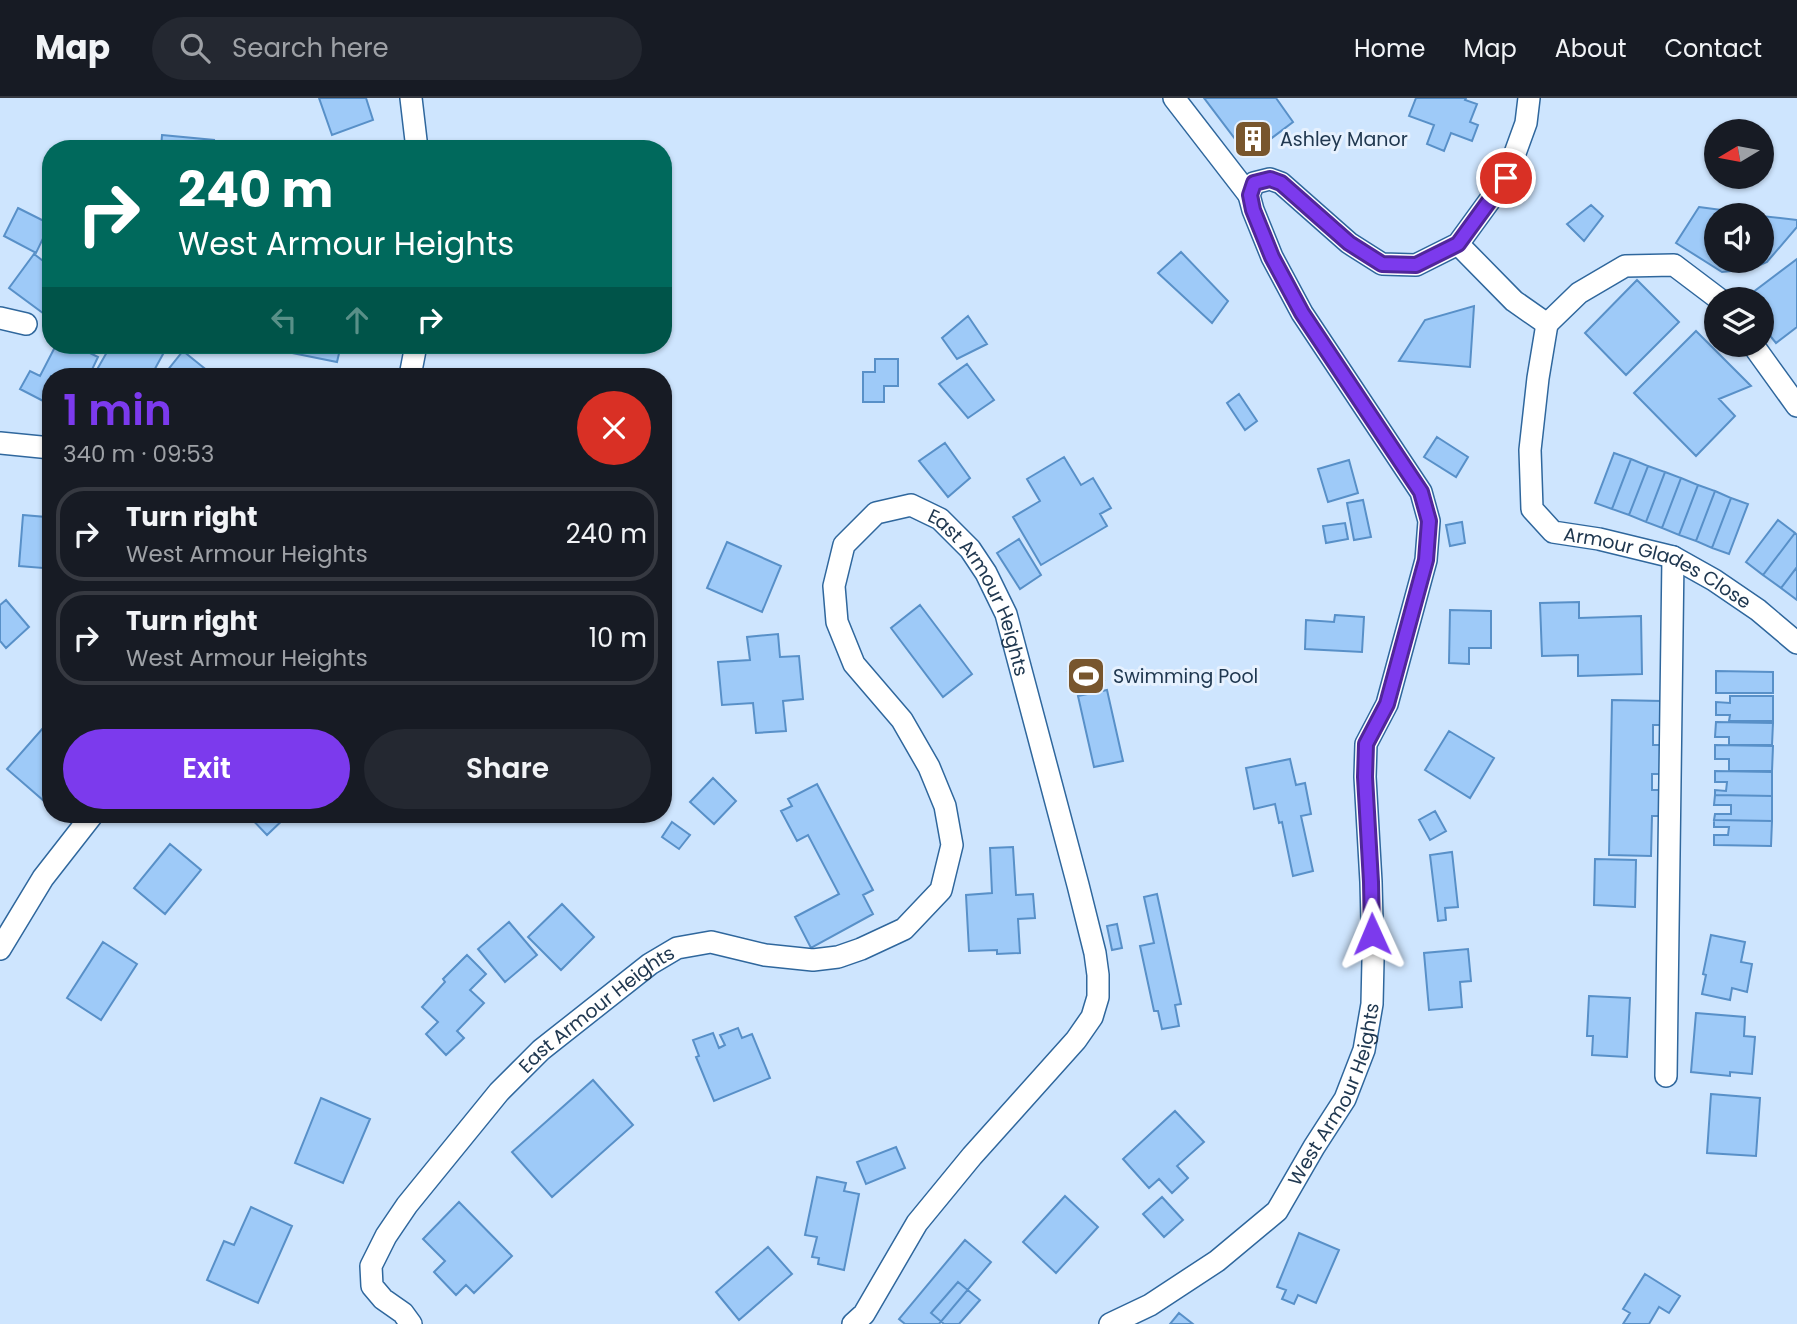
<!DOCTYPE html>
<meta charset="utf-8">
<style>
body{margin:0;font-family:Poppins,sans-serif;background:#242831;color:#f1f3f6;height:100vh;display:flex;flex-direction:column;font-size:26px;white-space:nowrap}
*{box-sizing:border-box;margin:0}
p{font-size:23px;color:#9ea1a6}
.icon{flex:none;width:38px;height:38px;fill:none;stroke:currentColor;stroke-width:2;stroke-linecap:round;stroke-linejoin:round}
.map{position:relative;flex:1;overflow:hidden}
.sheet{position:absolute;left:42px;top:270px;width:630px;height:455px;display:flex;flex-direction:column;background:#171b24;border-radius:28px;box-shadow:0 2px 5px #0004}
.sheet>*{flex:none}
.top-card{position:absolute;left:42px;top:42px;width:630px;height:214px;border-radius:28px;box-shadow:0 2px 5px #0004;background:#00695c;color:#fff;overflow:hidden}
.needle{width:46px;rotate:260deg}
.controls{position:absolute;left:1704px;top:21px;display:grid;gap:14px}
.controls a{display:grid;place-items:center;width:70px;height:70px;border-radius:50%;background:#171b24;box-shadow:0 2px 5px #0004;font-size:35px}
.pin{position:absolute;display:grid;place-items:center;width:60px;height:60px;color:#fff;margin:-30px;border:4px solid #fff;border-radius:50%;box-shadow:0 2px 7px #0007}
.me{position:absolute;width:77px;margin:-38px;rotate:359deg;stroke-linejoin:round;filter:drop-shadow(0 0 5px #0008)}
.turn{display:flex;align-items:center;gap:24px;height:147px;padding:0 21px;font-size:32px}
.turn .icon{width:91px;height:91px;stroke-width:2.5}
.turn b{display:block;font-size:49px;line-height:60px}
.lanes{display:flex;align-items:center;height:66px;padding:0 21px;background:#0003;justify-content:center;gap:35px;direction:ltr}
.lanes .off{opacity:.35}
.round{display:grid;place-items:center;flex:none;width:74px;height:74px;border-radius:37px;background:#242831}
.head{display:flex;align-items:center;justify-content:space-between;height:119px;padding:0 21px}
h1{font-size:42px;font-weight:600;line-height:52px;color:#7c3aed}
.cta{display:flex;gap:14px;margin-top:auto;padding:14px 21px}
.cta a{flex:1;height:80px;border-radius:42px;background:#7c3aed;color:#fff;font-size:28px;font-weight:600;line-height:80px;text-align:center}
.cta a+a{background:#242831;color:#f1f3f6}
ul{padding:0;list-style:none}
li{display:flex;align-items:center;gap:21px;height:94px;margin:0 14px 10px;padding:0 7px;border:4px solid #363941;border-radius:28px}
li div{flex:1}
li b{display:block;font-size:26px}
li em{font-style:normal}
header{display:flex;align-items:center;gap:42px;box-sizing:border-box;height:98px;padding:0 35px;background:#171b24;border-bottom:2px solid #363941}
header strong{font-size:33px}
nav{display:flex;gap:38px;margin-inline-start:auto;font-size:24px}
.search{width:490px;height:63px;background:#242831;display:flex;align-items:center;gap:18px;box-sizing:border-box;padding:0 24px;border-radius:38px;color:#9ea1a6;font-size:26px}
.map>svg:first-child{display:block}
</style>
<header>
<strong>Map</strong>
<div class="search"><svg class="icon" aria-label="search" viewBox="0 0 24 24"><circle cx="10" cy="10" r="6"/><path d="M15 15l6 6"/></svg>Search here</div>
<nav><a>Home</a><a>Map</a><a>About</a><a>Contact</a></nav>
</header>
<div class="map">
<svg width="1797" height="1226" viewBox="0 0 1797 1226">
<rect width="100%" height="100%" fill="#cee5fe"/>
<path fill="#699434" stroke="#53783c" stroke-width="2" d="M1100,566L1104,582L1072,591L1068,574Z"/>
<path fill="#9ecaf8" stroke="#5890c8" stroke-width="2" d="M319,0H366L373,22L332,37Z
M1204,0H1276L1293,24L1248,58Z
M1416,0H1466L1465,2L1477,6L1470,24L1478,27L1472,43L1451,35L1444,53L1427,46L1434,27L1409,18Z
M162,37L214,42L213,51H161Z
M1591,107L1603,118L1584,143L1567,126Z
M1699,109L1759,117H1717V163H1762V118L1797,122V129L1767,164L1751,171L1722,174L1676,145Z
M18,110L50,126L36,155L4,138Z
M1181,154L1228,203L1212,225L1158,175Z
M34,156L51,169V221L9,190Z
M1797,161V229L1776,245L1762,228V201H1744Z
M1637,182L1679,224L1626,277L1585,235Z
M1474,208L1470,269L1399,263L1425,222Z
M968,218L987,246L957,261L942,240Z
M1696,233L1751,288L1719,301L1735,318L1696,358L1634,295Z
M56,247H74L98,259L89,278H51V307L20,291L30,273L40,278Z
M111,247H168L151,278H101L95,275Z
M294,247H341L337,264L292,255Z
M183,253L214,278H163Z
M875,261H898V288H884V304H863V274H875Z
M967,266L994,302L968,320L939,286Z
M1239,296L1257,323L1245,332L1227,305Z
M1437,339L1468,359L1456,379L1424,359Z
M945,345L970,380L948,399L919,363Z
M1614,355L1631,361L1612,411L1595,405Z
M1064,359L1081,387L1093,380L1111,410L1100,416L1107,428L1041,467L1013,419L1040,403L1027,381Z
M1631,361L1648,368L1629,417L1612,411Z
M1349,362L1358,395L1328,404L1318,371Z
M1648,368L1665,374L1646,424L1629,417Z
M1665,374L1681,380L1662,430L1646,424Z
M1681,380L1698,387L1679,437L1662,430Z
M1698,387L1715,393L1696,443L1679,437Z
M1715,393L1731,400L1712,450L1696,443Z
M1731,400L1748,406L1729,456L1712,450Z
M1363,402L1371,439L1354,442L1347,405Z
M23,417L46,419L45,427H51V461L44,460L43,470L19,468Z
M1778,422L1795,435L1763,477L1746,464Z
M1462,424L1465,445L1450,448L1446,427Z
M1345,425L1348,441L1326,445L1323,428Z
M1795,435L1797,437V469L1781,490L1763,477Z
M1019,441L1041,477L1020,491L997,455Z
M727,444L781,468L762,514L707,490Z
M1797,469V502L1781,490Z
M6,502L29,529L6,550L0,543V507Z
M1579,504V520L1641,518L1642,576L1578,578V557L1542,558L1540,505Z
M920,507L972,576L943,599L891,530Z
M1450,512L1491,513V550H1469V566L1449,565Z
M1335,517L1364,519L1362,554L1305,551L1306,522L1334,524Z
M778,536L780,559L799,558L803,601L783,603L786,633L756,635L753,605L722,607L718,564L750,562L747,539Z
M1716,573L1773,574V595H1716Z
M1107,592L1123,663L1094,669L1078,598Z
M1730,598H1773V623H1729L1730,617H1716V604L1730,605Z
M1612,602L1662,603V627H1653V647H1662V676H1652V692H1660L1659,718H1652L1651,758L1609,757Z
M51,621V695L44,703L7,671Z
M1716,624L1773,625L1772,647H1729V639H1715Z
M1449,633L1494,660L1470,700L1425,672Z
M1715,647L1773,648L1772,673H1729V661H1715Z
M1290,661L1296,687L1305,685L1311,716L1301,718L1313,773L1293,778L1282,724L1279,725L1275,706L1254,711L1246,670Z
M1715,673L1772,674V698L1715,697V692L1726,693L1727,684H1715Z
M713,680L736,703L714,726L690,704Z
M817,686L873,792L863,797L873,816L811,850L795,819L839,796L808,737L797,743L781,713L792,708L788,701Z
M1715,697L1772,698V723L1714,722L1715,716H1731V707H1714Z
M1435,713L1446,733L1430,742L1419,722Z
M247,716H289L267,737Z
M1714,722L1772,723L1771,748L1714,747V737H1728L1729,729H1714Z
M672,724L690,737L679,751L662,739Z
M170,746L201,772L165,816L134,790Z
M1013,749L1016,797L1033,796L1035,820L1018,821L1020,855L997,856V852L969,853L966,797L992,795L990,750Z
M1452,754L1458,809L1445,810L1446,822L1438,823L1430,757Z
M1595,761L1636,762L1635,809L1594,807Z
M1157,796L1181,906L1175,907L1179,928L1162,931L1158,913H1154L1140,848L1154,845L1144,799Z
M562,806L594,839L561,872L528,839Z
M509,824L537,857L505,884L478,851Z
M1117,826L1122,850L1112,852L1107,828Z
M1711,837L1745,844L1741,864L1752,866L1747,894L1732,890L1730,902L1702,896L1706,877L1703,876Z
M103,844L137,866L101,922L67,900Z
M1468,851L1471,883L1460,884L1462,909L1429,912L1424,855Z
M467,857L486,876L470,892L484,905L457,933L464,940L446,957L426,936L438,924L422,909L445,884L443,881Z
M1589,898L1630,900L1627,959L1592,957L1593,938H1587Z
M1696,915L1745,919L1744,938L1755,939L1752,976L1730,974V978L1691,974Z
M738,930L742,940L752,936L770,980L714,1003L696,959L699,958L693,942L713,935L719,950L725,947L720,937Z
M593,982L633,1027L552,1099L512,1054Z
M1711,996L1760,1000L1756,1058L1707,1055Z
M321,1000L370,1021L343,1085L295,1065Z
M1175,1013L1204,1044L1177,1068L1188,1080L1172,1095L1159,1081L1149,1090L1123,1061Z
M896,1049L905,1070L866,1086L857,1064Z
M817,1079L846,1085L844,1093L859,1096L844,1172L818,1166L819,1160L812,1159L817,1139L805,1137Z
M1065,1098L1098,1129L1056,1175L1023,1144Z
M1162,1099L1183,1122L1164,1139L1143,1116Z
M459,1104L512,1158L474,1195L466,1187L456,1197L434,1174L445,1163L423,1141Z
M251,1109L292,1128L258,1205L207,1182L224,1143L234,1147Z
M1299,1135L1339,1152L1316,1205L1298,1197L1294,1206L1282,1201L1286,1192L1277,1189Z
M965,1142L991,1164L939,1226H905L899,1221Z
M768,1149L792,1176L739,1222L716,1194Z
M1645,1176L1680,1198L1669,1215L1659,1209L1649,1226H1623L1630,1215L1623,1211Z
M958,1184L980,1202L959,1226H944L931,1215Z
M1179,1215L1193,1226H1170Z"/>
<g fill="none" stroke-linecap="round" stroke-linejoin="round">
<defs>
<g id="minor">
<path d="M411,0L417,51"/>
<path d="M1174,0L1249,97"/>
<path d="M1458,146L1514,203L1547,226"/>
<path d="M0,220L26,226"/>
<path id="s1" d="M1547,226L1538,280L1530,352L1532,411L1553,434L1599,441L1673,459L1714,482L1758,512L1797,545"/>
<path d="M1547,226L1579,195L1625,168L1674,167L1719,201"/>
<path d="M1753,247L1797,308"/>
<path d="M410,278L416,247"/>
<path d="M0,345L51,350"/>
<path d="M0,851L43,780L93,716"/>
<path d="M1666,978L1673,459"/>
<path id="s2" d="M411,1226L403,1215L383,1201L372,1188L371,1168L386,1138L407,1107L499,994L541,952L650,866L677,850L711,844L765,857L813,862L838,859L861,851L904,831L941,792L952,747L945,708L929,669L902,622L854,566L837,524L834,488L844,447L876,415L911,407L940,421L970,451L986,475L1006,516L1078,787L1095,855L1098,877V899L1092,919L1076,942L972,1058L917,1125L864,1216L853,1226"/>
<path id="s3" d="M1110,1226L1150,1207L1217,1163L1277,1113L1314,1049L1345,1001L1364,952L1372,906L1373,862L1371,784L1365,679L1366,646L1387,606L1426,462L1429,423L1421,394L1302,215L1272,159L1253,112L1249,97L1254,85L1270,81L1281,85L1349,145L1382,166L1416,167L1458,146L1506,80L1526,25L1529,0"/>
</g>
</defs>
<use href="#minor" stroke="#2f679d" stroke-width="24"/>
<use href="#minor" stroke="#fff" stroke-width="21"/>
</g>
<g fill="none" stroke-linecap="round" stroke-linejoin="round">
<defs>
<path id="route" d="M1372,836L1371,784L1365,679L1366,646L1387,606L1426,462L1429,423L1421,394L1302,215L1272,159L1253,112L1250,97L1254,85L1270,81L1281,85L1349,145L1382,166L1416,167L1458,146L1506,80"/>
</defs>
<use href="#route" stroke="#51269a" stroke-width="18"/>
<use href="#route" stroke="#7c3aed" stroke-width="12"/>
</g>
<defs>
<symbol id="building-square" viewBox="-11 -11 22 22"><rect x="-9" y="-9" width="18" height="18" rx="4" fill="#78562e" stroke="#e6f1fe"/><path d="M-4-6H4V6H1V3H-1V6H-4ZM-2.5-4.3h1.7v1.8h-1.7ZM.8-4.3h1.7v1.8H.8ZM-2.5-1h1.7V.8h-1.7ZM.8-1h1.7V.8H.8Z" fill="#fff"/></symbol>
<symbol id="stadium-square" viewBox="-11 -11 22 22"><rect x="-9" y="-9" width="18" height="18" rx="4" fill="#78562e" stroke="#e6f1fe"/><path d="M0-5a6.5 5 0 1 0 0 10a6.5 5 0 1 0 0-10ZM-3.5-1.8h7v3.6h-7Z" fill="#fff"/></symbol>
</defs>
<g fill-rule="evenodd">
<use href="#building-square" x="1231" y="19" width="44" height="44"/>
<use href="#stadium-square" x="1064" y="556" width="44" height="44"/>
</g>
<g text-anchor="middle" stroke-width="6" stroke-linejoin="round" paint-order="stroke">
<g font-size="19" fill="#203850" stroke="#e6f1fe" text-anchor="start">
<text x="1280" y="48">Ashley Manor</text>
<text x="1113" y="585">Swimming Pool</text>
</g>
<g font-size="19" fill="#203850" stroke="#e6f1fe">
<text dy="7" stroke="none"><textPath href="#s1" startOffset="329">Armour Glades Close</textPath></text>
<text dy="7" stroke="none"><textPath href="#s2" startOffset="1388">East Armour Heights</textPath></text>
<text dy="7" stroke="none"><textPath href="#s2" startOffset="420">East Armour Heights</textPath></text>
<text dy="7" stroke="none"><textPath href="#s3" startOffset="334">West Armour Heights</textPath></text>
</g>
</g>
</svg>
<div class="controls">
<a><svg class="needle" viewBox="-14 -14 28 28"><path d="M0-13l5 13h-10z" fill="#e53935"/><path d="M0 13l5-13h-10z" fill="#9ea1a6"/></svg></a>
<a><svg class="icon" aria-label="sound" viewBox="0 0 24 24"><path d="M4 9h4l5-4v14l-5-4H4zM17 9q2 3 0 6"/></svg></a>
<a><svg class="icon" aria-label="layers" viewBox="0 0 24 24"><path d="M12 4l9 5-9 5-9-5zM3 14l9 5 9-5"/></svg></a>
</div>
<div class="pin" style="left:1506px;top:80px;background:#d93025"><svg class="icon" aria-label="arrive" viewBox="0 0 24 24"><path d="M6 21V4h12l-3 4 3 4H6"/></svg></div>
<svg class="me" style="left:1372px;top:836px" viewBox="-20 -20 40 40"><path d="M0-17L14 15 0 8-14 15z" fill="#7c3aed" stroke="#fff" stroke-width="4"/></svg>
<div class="top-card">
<div class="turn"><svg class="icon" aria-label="right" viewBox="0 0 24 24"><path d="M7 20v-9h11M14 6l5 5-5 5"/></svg><div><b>240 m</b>West Armour Heights</div></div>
<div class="lanes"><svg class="icon off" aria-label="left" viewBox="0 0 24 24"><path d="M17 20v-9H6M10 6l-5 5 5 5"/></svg><svg class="icon off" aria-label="ahead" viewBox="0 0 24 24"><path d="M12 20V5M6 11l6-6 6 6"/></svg><svg class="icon" aria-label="right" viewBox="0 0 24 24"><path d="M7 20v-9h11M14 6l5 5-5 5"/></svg></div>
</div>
<section class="sheet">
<div class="head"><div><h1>1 min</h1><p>340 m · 09:53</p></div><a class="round" style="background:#d93025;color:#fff"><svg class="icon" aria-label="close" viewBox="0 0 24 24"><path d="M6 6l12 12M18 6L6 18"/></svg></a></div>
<ul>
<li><svg class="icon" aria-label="right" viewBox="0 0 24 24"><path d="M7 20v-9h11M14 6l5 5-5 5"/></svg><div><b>Turn right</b><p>West Armour Heights</p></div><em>240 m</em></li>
<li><svg class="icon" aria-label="right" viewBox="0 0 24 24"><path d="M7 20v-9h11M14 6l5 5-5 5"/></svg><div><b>Turn right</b><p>West Armour Heights</p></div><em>10 m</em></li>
</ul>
<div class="cta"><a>Exit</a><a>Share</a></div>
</section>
</div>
